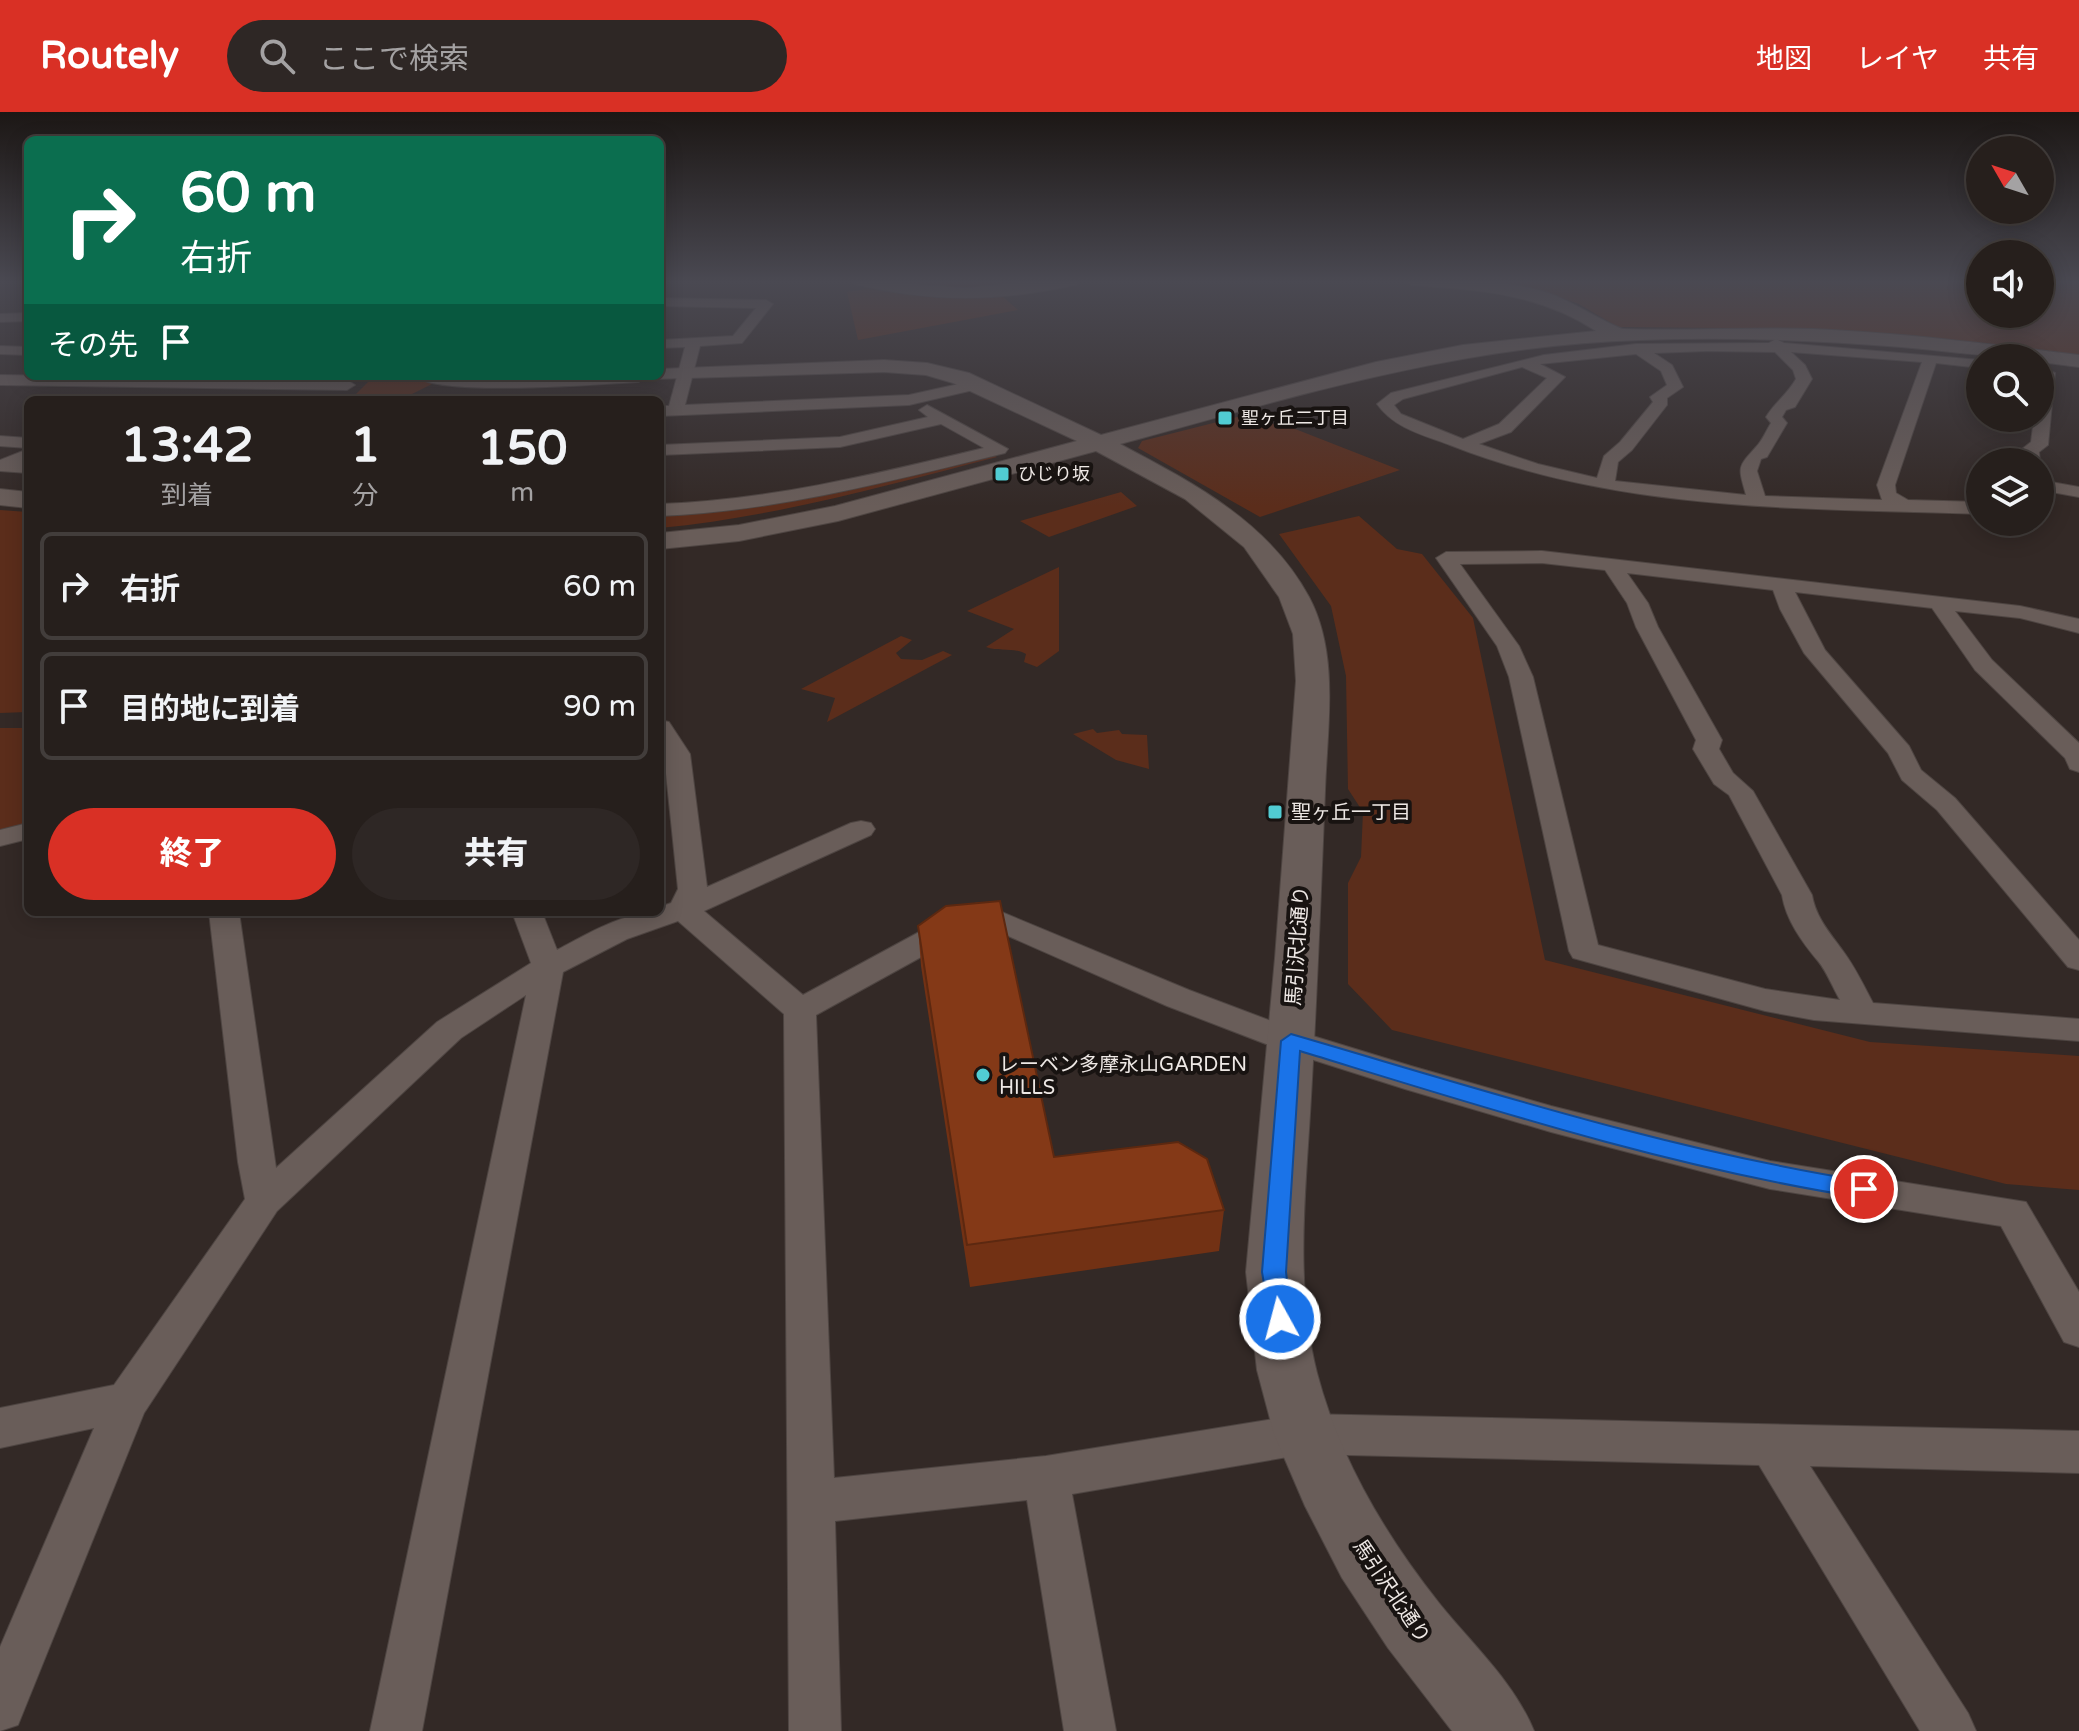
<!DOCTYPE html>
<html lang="ja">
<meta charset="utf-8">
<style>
body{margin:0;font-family:"Varela Round","Noto Sans JP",sans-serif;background:#2e2725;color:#f1f3f6;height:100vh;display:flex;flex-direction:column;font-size:30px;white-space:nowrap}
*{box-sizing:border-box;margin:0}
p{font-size:26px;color:#a4a2a3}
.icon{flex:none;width:44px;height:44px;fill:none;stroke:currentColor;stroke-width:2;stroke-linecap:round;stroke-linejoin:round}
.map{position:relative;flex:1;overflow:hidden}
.side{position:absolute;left:24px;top:284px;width:640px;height:520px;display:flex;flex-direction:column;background:#261f1c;border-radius:12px;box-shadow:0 4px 20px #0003,0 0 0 2px #423d3b}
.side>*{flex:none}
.guide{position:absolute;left:24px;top:24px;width:640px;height:244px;border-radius:12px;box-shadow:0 4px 20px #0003,0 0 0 2px #423d3b;background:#0b6e4f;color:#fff;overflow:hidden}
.needle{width:52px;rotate:309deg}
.tools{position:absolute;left:1966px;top:24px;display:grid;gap:16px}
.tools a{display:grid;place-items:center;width:88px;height:88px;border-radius:50%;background:#261f1c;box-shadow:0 4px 20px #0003,0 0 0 2px #423d3b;font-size:40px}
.pin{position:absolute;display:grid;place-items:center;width:68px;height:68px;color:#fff;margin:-34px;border:4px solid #fff;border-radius:50%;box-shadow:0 2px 8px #0007}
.me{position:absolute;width:88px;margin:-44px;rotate:353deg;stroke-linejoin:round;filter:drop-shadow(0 0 6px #0008)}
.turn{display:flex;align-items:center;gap:28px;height:168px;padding:0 24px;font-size:36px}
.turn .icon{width:104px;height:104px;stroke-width:2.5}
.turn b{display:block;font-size:56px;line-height:68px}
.then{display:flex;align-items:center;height:76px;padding:0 24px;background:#0003;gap:16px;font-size:30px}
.eta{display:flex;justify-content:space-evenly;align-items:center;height:136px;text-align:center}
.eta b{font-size:48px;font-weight:800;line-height:56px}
.action{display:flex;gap:16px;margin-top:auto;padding:16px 24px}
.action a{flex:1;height:92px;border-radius:48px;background:#d93025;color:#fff;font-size:32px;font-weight:800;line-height:92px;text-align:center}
.action a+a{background:#2e2725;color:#f1f3f6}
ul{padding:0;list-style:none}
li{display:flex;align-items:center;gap:24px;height:108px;margin:0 16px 12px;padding:0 8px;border:4px solid #423d3b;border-radius:12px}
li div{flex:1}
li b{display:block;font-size:30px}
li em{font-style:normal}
header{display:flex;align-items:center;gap:48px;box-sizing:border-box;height:112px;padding:0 40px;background:#d93025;color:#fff}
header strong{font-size:38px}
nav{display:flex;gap:44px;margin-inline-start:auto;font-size:28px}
.search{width:560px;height:72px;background:#2e2725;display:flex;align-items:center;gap:20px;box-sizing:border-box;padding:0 28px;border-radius:44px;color:#a4a2a3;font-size:30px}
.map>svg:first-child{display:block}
</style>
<header>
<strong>Routely</strong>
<div class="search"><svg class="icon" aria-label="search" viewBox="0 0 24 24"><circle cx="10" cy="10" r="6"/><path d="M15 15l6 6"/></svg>ここで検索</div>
<nav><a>地図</a><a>レイヤ</a><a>共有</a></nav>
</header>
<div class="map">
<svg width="2079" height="1619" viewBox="0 0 2079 1619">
<rect width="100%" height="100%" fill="#332926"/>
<path fill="#5b2d1b" d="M880,168H1050C993,176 938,181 880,168Z
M1452,168H1980V202H2040V168H2079V244L1826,217L1618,215L1579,192L1556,184Z
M868,177L919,184H1002L1018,198L858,228L847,180Z
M374,264H410L436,270L400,288H350Z
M1249,302L1279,314L1285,313L1400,358L1260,405L1138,336L1142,329Z
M993,343L997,345C885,374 775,405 660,416V402Z
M1121,380L1137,394L1049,425L1020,409Z
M0,398L28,400V600L0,601Z
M1359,404L1397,437L1422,442L1473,506L1545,848L1870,930L2079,944V1078L2006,1072L1392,918L1348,872V771L1361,745L1363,700L1348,677L1346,564L1331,494L1279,422Z
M1059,455V539L1037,555L1024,550L1026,542C1014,535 1000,540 986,535L1014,517L967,499Z
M901,524L912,528L896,541L901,547L922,548L943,539L952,543L827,610L835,586L801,577Z
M0,616H28V711L0,718Z
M1093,617L1097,621L1119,618L1122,622L1147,623L1149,657L1116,648L1073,622Z"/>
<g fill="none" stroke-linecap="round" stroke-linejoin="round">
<defs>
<path id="street" d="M660,186L766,188L773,192L742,231L700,234L685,293L909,283L977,268L985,273L982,276L909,293L660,304V294H669L685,235L660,236V228L733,224L756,196L660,194Z
M28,201V209L0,210V202Z
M1776,227L1784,231L1980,248V256L1936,251L1895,373L1896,381L1908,388L1980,390V402C1800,396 1620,400 1450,333C1423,323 1394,316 1377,292L1391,281L1544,243L1636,232L1769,231ZM1707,239L1775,240L1793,258L1796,267C1786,284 1775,290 1766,305L1771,311C1766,319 1762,329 1756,335C1737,356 1738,354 1746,383L1615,369L1618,350L1632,338L1667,293V286L1683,275L1672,253L1654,241ZM1791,240L1922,250L1877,373L1882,388L1765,384L1757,359L1761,347L1767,345L1787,311L1782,305L1786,298L1795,295L1812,267L1805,253ZM1636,242L1661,259L1667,273L1650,285L1653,290L1620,330L1604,344L1597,366L1538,352L1479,332L1511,320L1565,265L1540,252ZM1522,255L1547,266L1499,312L1463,327L1401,302L1394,293L1403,287Z
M0,234L28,235V243L0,242Z
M2040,255L2055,261L2048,333L2039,340L2040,350H2021L2022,337L2031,330L2034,306H2040Z
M0,263L347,268L355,273L347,278L0,273Z
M927,293L1008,337L1005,341C891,369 778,399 660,404V392C771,388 876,362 984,336L941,312L840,335L660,343V333L840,325L928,305L919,298Z
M0,324L28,326V336L0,334Z
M28,337V349L24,350L28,351V361L0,359V348Z
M2040,368L2079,375V385L2040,378Z
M1542,439L2020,494L2079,507V521L2020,506L1955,499L1992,548L2079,631V660L2070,657L2065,646L1975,558L1932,496L1795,480L1825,538L1909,634L1921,658L1955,686L2079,828V858L2068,855L1937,698L1902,668L1888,641L1804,541L1780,497L1773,478L1627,461L1648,491L1658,515L1722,628L1719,637L1733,661L1753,679L1812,783C1816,806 1830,821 1843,839C1855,855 1864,874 1873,891L2079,907V929L1814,908L1765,899L1573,846L1569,839L1509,565L1497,534L1436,446L1446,440ZM1542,451L1605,458L1627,491L1636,515L1696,628L1693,637L1714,672L1729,683L1782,783C1786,808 1802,830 1818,849C1827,860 1833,876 1840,888L1765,877L1598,833L1533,565L1519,534L1460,452Z
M660,608L669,610L690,642L707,775L851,711L861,709L871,711L875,717L871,723L704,799L803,883L969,793L980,791L1189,878L1303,921L1411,954L1551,994L1770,1049L2026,1090L2079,1180V1235L2064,1230L2001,1114L1770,1077L1551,1020L1405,977L1279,937L1167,894L981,812L816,903L834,1366L1046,1344L1305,1302L2079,1319V1361L1810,1354L1968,1601L1976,1619H1920L1759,1353L1305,1342L1072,1382L1116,1619H1064L1027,1388L835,1409L841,1619H789L784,902L678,809L627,827L563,860L422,1619H370L526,883L461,926L277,1099L144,1301L18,1613L0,1619V1535L94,1316L0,1336V1296L114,1273L245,1087L238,1050L209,800H239L276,1056L437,910L531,851L512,800H542L557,838C589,821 623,800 660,800V795L671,791L678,777L664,642L660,635Z
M28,711V727L0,734V718Z"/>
<path id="secondary" d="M852,168L966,176L1044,168H1081L1078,172C1003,190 930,191 855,172Z
M1403,168C1453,168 1500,166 1548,181C1566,186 1616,217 1624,217C1687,219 1750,215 1813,217C1902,221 1991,232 2079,243V255L2040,250V246C1993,246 1948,239 1901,235C1815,228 1728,225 1641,228C1461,233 1292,285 1120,332C1193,371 1268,409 1309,485C1340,543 1327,616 1325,679C1321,781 1317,883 1311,985C1306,1077 1294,1170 1317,1261C1339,1345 1385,1423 1439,1491C1472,1532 1514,1570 1534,1619H1452L1388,1536L1342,1466L1305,1394L1274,1322L1257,1258L1246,1160L1275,846L1296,569L1293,522L1279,485L1244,435L1185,387L1096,339L838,409L739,429L660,437V421L739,413L835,394L1077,329L953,271L926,263L884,260L653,267L650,264H660V257L884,248L927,251L969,261L1101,323L1376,250L1463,233L1596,219C1539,181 1478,178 1412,173Z
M417,264H649L638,270C604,272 434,285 417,264Z
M0,377L28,380V396L0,393Z"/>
</defs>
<use href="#street" stroke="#4e4542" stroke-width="2"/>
<use href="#secondary" stroke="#4e4542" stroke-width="2"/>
<use href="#street" fill="#695d59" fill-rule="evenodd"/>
<use href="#secondary" fill="#695d59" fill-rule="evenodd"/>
</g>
<path fill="#723114" d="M918,814L1054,1045L1224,1098L1219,1139L970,1175L921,854Z"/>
<path fill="#843917" stroke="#5c2810" stroke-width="2" d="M1000,789L1054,1045L1178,1030L1207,1047L1224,1098L967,1133L918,814L946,794Z"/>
<linearGradient id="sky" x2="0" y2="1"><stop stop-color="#1c1715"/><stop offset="0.43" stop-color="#4a4952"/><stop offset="1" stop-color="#4a4952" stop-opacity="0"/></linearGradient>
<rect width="2079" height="395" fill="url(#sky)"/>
<path fill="#1a73e8" stroke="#114b97" stroke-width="2" d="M1291,922C1480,977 1668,1038 1864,1069L1872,1071L1875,1077L1872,1084L1864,1086C1671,1056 1486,996 1300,939L1286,1160L1292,1207L1289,1214L1280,1217L1271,1214L1262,1160L1281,929Z"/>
<g fill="#51ccd3" stroke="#181311" stroke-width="3">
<rect x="1217" y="298" width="16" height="16" rx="4"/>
<rect x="994" y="354" width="16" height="16" rx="4"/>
<rect x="1267" y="692" width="16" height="16" rx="4"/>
<circle cx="983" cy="963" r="8"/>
</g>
<g text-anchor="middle" stroke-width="8" stroke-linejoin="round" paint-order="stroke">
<g font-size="18" fill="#eee8e5" stroke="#181311" text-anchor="start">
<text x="1241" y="312">聖ヶ丘二丁目</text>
<text x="1018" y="368">ひじり坂</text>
</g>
<g font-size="20" fill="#eee8e5" stroke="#181311" text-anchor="start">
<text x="1291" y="707">聖ヶ丘一丁目</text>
<text x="999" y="959">レーベン多摩永山GARDEN<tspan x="999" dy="23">HILLS</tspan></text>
</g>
<g font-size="20" fill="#eee8e5" stroke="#181311">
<text transform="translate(1297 834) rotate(-86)" y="7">馬引沢北通り</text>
<text transform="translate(1392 1479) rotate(56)" y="7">馬引沢北通り</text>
</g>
</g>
</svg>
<div class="tools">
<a><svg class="needle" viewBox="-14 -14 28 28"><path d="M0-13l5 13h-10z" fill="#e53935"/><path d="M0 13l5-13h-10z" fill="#a4a2a3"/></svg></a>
<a><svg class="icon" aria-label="sound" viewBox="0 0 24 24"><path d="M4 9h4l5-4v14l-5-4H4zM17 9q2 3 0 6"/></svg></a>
<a><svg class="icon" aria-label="search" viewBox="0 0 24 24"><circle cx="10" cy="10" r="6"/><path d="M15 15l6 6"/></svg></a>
<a><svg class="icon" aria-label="layers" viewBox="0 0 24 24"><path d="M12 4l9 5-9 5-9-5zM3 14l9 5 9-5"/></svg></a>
</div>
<div class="pin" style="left:1864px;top:1077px;background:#d93025"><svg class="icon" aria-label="arrive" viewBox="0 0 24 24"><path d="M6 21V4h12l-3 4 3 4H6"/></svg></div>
<svg class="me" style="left:1280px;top:1207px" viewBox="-20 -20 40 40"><circle r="17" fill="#1a73e8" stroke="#fff" stroke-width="3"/><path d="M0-11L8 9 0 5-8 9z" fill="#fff"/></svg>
<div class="guide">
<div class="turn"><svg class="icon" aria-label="right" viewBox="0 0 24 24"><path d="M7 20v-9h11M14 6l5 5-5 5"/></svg><div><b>60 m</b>右折</div></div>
<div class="then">その先<svg class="icon" aria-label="arrive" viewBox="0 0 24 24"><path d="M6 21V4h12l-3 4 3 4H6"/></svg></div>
</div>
<section class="side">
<div class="eta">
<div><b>13:42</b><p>到着</p></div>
<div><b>1</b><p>分</p></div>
<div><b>150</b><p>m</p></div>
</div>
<ul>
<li><svg class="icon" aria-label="right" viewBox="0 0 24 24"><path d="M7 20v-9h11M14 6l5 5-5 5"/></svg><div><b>右折</b></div><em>60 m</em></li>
<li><svg class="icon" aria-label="arrive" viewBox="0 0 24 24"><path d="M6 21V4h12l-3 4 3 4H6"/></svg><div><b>目的地に到着</b></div><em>90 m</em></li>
</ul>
<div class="action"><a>終了</a><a>共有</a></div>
</section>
</div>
